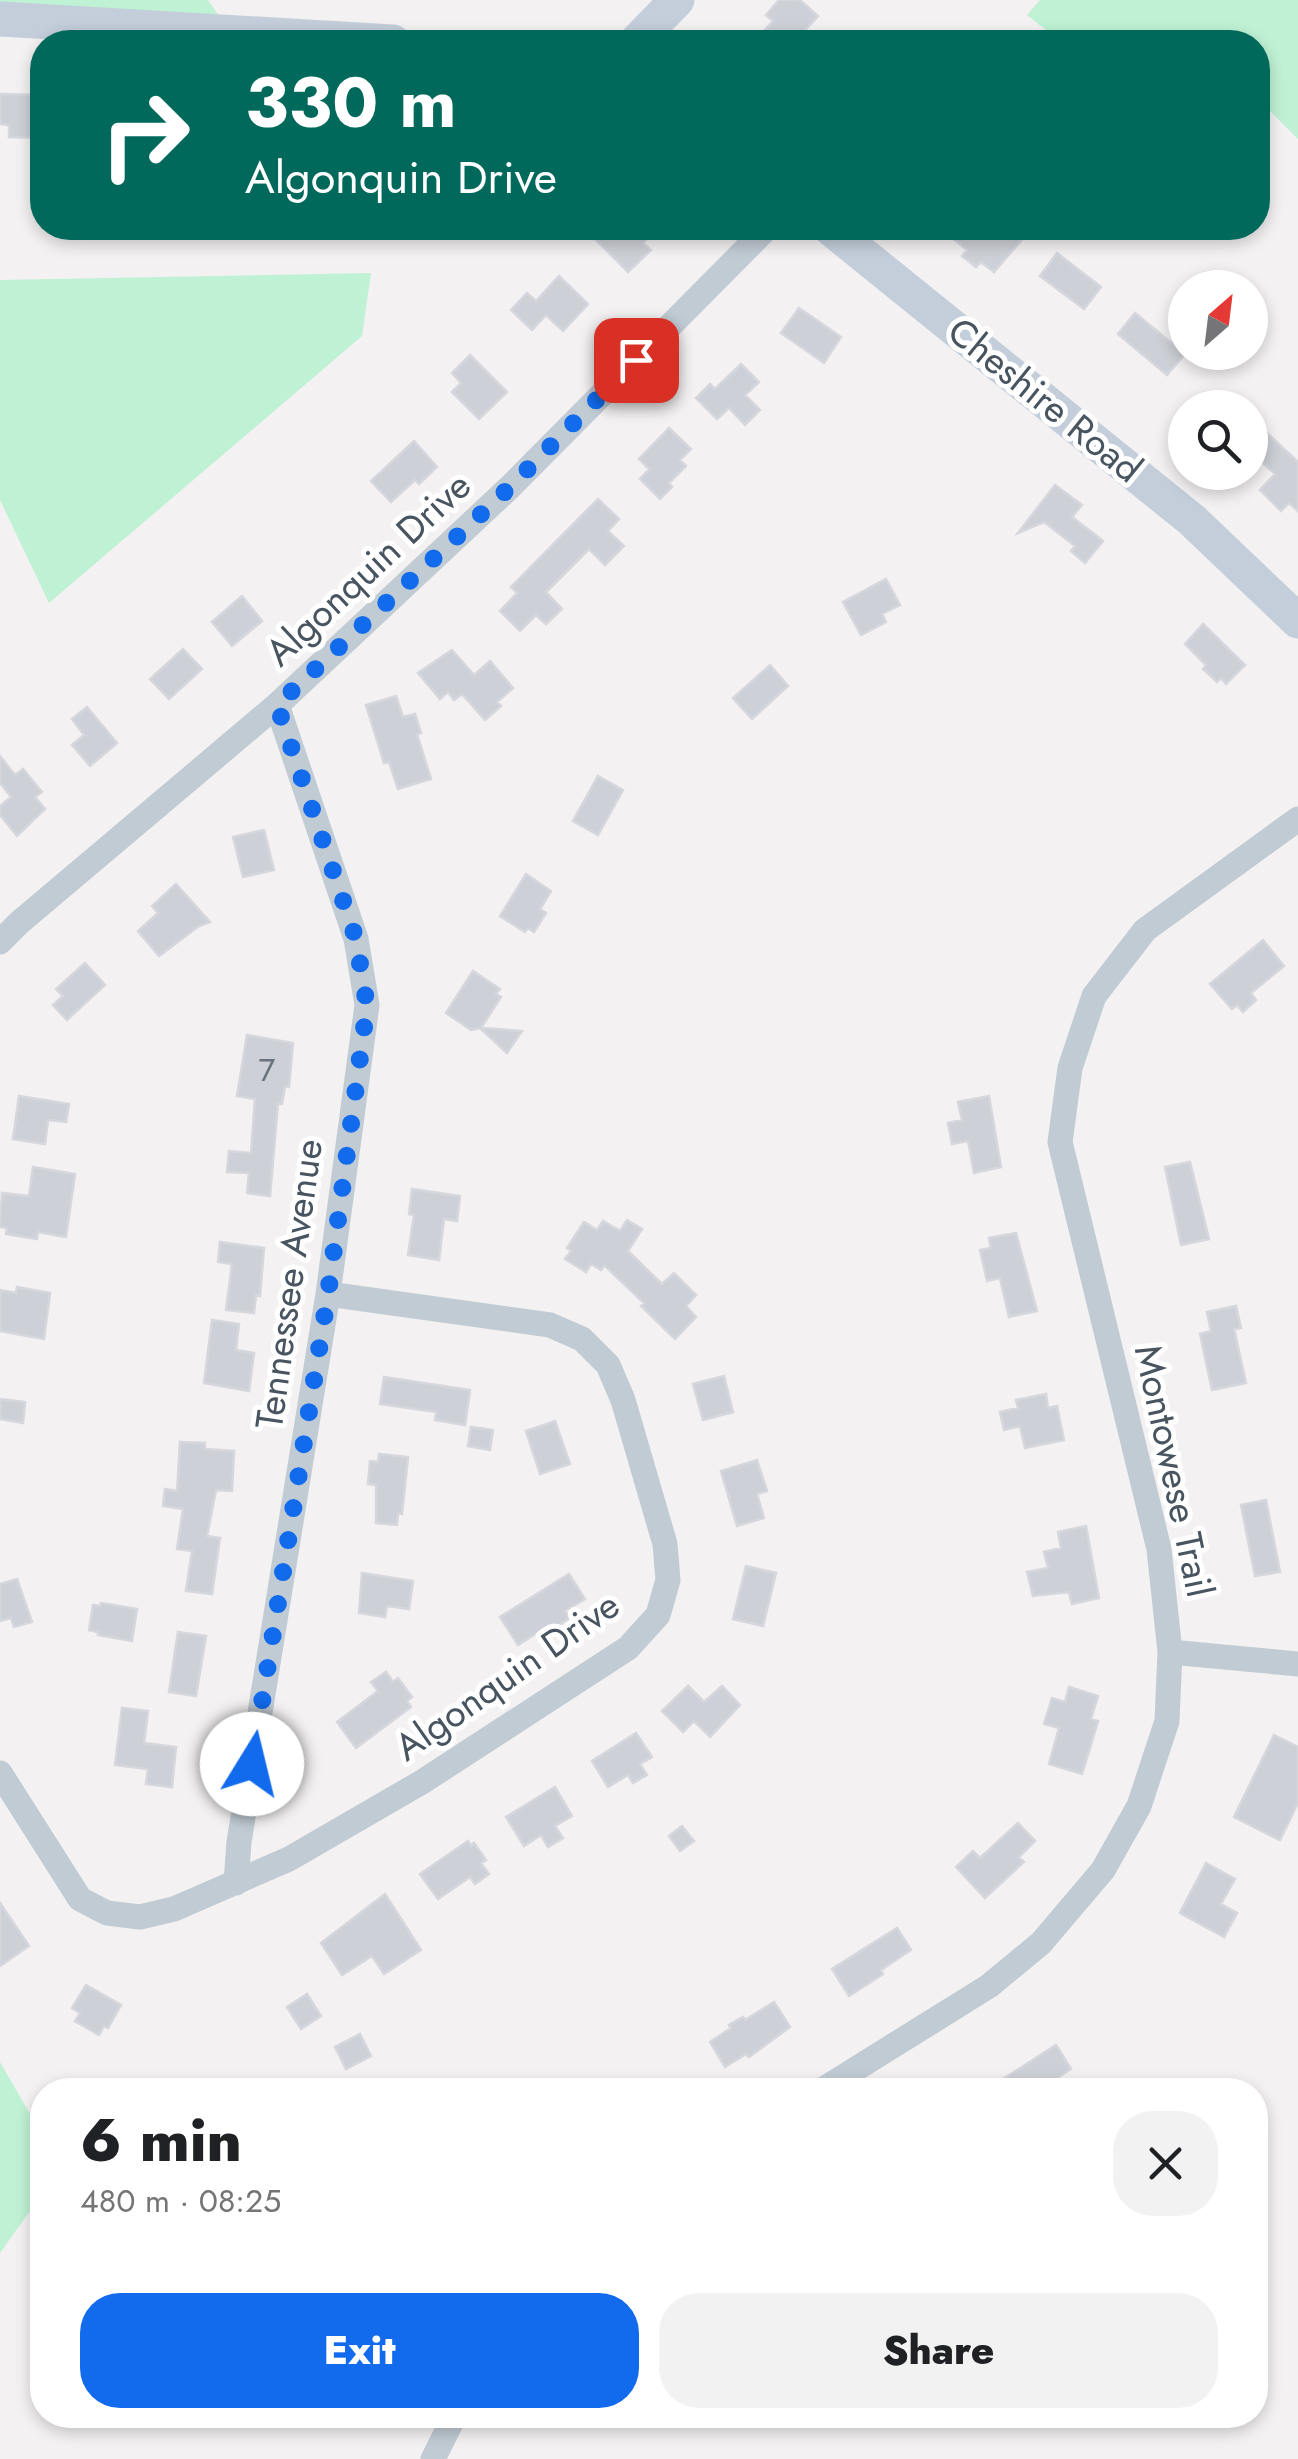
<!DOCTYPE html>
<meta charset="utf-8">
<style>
body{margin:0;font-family:Jost,sans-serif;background:#f2f2f2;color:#202124;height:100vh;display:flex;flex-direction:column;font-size:38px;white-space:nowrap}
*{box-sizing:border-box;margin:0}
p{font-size:32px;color:#757577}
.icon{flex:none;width:55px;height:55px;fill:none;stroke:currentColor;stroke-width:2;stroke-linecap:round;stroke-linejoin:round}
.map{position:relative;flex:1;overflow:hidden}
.sheet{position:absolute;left:30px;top:2078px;width:1238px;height:350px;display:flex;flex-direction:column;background:#fff;border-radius:40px;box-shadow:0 5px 15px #0003}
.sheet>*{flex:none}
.guide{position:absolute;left:30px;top:30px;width:1240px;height:210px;border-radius:40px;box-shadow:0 5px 15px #0003;background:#00695c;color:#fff;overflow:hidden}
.needle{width:65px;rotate:28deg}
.buttons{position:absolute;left:1168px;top:270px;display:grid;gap:20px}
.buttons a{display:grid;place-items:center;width:100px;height:100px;border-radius:50%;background:#fff;box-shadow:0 5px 15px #0003;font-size:50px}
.pin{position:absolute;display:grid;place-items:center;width:85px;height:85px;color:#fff;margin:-42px;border-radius:20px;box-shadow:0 5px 15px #0006}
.me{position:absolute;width:110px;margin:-55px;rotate:9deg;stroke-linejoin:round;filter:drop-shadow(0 0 8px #0008)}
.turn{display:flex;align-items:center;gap:35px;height:210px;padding:0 50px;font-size:45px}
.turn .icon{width:130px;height:130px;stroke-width:2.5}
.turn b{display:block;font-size:70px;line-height:85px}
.round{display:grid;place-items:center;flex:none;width:105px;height:105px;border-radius:40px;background:#f2f2f2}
.headline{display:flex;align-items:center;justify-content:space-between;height:170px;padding:0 50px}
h1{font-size:60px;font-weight:800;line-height:75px}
.primary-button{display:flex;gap:20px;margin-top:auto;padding:20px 50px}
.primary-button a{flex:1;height:115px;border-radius:40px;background:#126bec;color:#fff;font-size:40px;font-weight:800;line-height:115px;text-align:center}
.primary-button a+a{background:#f2f2f2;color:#202124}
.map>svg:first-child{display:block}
</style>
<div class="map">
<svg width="1298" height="2459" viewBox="0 0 1298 2459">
<rect width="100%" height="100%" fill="#f3f1f1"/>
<path fill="#bff1d4" d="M0,0H208L219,16L0,3Z
M1040,0H1298V139L1258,99V42H1061L1027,15Z
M371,273L362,336L49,603L0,500V280Z
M0,2062L42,2135V2194L0,2253Z"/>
<path fill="#cdd0d6" stroke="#d5d7dd" stroke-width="2.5" d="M779,0H800L818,16L794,42H754L773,21L766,15Z
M0,94L41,95V138L9,137V125L0,124Z
M606,228H658L643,243L651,250L628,272L595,239Z
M940,228H1032L994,272L981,262L976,267L962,256L967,250Z
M1057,253L1101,287L1084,309L1040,276Z
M559,276L588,304L563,331L546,315L532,330L511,310L527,293L536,301Z
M799,308L841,337L824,363L781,333Z
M1135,313L1185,354L1167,375L1118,334Z
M470,355L507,392L479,419L452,392L461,383L452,373Z
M741,364L759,382L745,395L760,410L745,425L729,408L717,419L696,398L710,384L715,389Z
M1250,417L1298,462V511L1289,503L1281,511L1260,490L1275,474L1250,451Z
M669,428L691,449L680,460L686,466L669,483L672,487L660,499L640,479L649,469L639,459Z
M414,441L437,467L419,484L415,480L391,502L371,481Z
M1055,485L1082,505L1072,517L1103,541L1085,563L1071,551L1075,546L1044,522L1018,533Z
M598,499L619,519L608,531L624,546L605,565L589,549L546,592L562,609L546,624L536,615L520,631L500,611L517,593L511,587Z
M886,579L900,605L882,614L886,622L861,635L843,602Z
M242,596L262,621L232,646L212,622Z
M1203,624L1245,665L1226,684L1221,678L1217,682L1203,669L1206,665L1185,644Z
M183,649L202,669L169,699L150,679Z
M452,650L474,675L490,661L513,688L497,702L501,706L485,720L462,694L454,700L448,692L440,699L418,673Z
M770,665L788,686L752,719L733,698Z
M396,696L403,717L415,714L421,733L417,734L431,779L398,789L389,762L384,763L366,705Z
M87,707L117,743L90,766L72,745L84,735L72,719Z
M0,756L15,775L23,769L42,792L35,797L45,809L17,836L0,815V806L11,797L0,783Z
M598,776L623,790L598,835L573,821Z
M264,830L274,870L243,877L233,837Z
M526,874L551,891L540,909L546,913L534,932L528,928L525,932L500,916Z
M176,884L210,922L199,926L159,956L138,931L158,913L152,906Z
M1263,940L1284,966L1251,993L1256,1000L1243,1012L1237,1005L1232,1009L1210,984Z
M85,963L105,985L67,1020L53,1005L63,996L56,989Z
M473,971L500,989L496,994L501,997L481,1028L522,1031L507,1053L480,1028L471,1030L446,1013Z
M247,1035L293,1043L289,1087L285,1086L282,1104L278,1103L270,1196L247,1193L249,1173L227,1172L229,1151L251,1153L255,1099L237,1096Z
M19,1096L69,1104L66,1122L48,1120L45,1144L13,1139Z
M989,1096L1001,1167L974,1173L968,1141L952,1144L948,1123L962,1120L958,1102Z
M1190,1162L1209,1239L1181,1245L1165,1167Z
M33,1167L75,1174L66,1237L38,1232L37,1239L6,1234L7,1228L0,1227L2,1193L29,1196Z
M412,1189L460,1196L457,1221L444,1219L439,1260L408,1255L414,1215L409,1214Z
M627,1220L642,1229L628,1251L662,1284L674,1273L696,1295L686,1306L696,1317L675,1339L641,1306L644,1303L604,1265L601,1270L591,1264L586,1272L565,1259L571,1251L567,1248L584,1222L597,1230L603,1221L620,1231Z
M1016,1233L1037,1311L1009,1317L1000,1278L987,1281L980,1250L991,1248L989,1238Z
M220,1242L264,1248L260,1296L256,1295L254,1313L226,1310L232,1264L218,1262Z
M17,1287L50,1293L44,1339L0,1331V1290L16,1293Z
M1236,1306L1241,1328L1234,1329L1246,1383L1212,1390L1200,1334L1211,1331L1207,1312Z
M212,1320L239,1324L236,1350L254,1353L249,1391L204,1383Z
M724,1376L733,1412L703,1420L693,1384Z
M384,1377L470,1390L465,1425L435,1420L436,1412L380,1404Z
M1046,1394L1048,1408L1057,1406L1064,1440L1025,1448L1020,1426L1004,1430L1000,1412L1018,1408L1016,1400Z
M0,1399L25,1402L23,1423L0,1419Z
M555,1421L570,1464L540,1474L526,1431Z
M471,1427L493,1430L490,1450L468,1446Z
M180,1442L205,1443V1449L234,1451L232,1491L216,1490L207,1536L220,1538L212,1594L186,1591L192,1551L177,1549L183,1509L163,1506L165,1489L177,1491Z
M379,1454L408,1457L402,1514L398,1513L397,1525L376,1523V1485L368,1484L370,1461L378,1462Z
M757,1460L767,1491L757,1494L764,1518L737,1526L721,1471Z
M1266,1500L1280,1572L1255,1576L1241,1505Z
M1086,1526L1099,1598L1072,1604L1069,1592L1033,1596L1027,1572L1048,1568L1044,1552L1061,1548L1058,1532Z
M746,1566L776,1573L763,1626L733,1619Z
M362,1573L413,1581L409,1609L387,1606L385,1617L359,1613Z
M569,1574L585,1599L565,1611L570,1618L551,1630L548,1626L518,1645L500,1617Z
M17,1579L32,1622L14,1627L11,1618L0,1621V1584Z
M101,1603L137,1609L132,1641L98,1635V1632L89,1630L93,1605L100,1606Z
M178,1632L206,1636L196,1696L169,1692Z
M386,1672L393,1682L398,1678L412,1697L407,1701L411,1707L356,1748L337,1722L378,1691L371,1682Z
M688,1686L704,1702L722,1686L740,1705L710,1737L694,1721L683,1732L662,1711Z
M1069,1687L1098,1696L1091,1719L1098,1721L1082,1774L1049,1764L1059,1728L1044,1724L1052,1698L1065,1702Z
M122,1708L148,1711L144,1743L176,1747L172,1787L146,1784L148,1769L115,1765Z
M636,1733L652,1757L640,1764L647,1775L633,1783L628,1775L608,1787L592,1761Z
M1274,1735L1298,1747V1803L1280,1840L1234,1817Z
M555,1787L572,1816L555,1826L563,1838L548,1847L541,1835L524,1846L506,1817Z
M1018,1823L1035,1841L1019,1857L1024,1862L985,1898L956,1867L973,1851L980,1858Z
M682,1826L694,1841L680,1851L669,1836Z
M468,1841L471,1846L474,1843L486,1860L481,1863L489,1874L475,1884L470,1877L438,1899L420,1874Z
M1206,1863L1235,1879L1221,1904L1237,1913L1224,1937L1180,1913Z
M385,1894L421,1950L384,1974L372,1956L342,1975L321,1943Z
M0,1903L29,1946L0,1966Z
M897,1928L911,1950L881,1970L883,1974L849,1996L832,1969Z
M86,1985L121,2005L108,2028L104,2026L99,2035L75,2021L80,2013L72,2008Z
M307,1994L321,2016L301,2029L287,2007Z
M774,2002L790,2027L749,2057L746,2054L725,2067L710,2042L731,2028L729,2025L743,2017L745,2020Z
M360,2034L371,2056L346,2069L335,2047Z
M1056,2045L1071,2069L1050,2083L1054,2090H986Z"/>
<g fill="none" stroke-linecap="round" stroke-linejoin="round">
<path stroke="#c1cbd3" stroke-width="25" d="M0,942L20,922L277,705L510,487L767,228
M1170,1652L1298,1664
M0,1773L80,1899L107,1913L140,1917L174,1909L289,1859L422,1782L628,1648L658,1615L668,1580L665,1544L623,1400L608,1365L582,1339L550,1325L328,1294
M236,1883L239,1842L328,1294L367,1005L356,939L277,705
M822,2090L989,1986L1041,1943L1103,1870L1139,1806L1167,1721L1170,1652L1159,1549L1060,1142L1070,1068L1094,996L1145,930L1298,819
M433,2459L455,2415"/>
<path stroke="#c3ceda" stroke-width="35" d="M0,19L393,42
M636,42L677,0
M830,228L1192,520L1298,621"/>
</g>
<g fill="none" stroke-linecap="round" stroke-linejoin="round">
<path stroke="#126bec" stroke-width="18" stroke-dasharray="0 32.4" d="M252,1764L328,1294L367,1006L356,939L277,705L510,487L636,360"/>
</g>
<g text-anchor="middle" stroke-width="10" stroke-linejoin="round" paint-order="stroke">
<g font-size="32" fill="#69737d">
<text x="267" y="1081">7</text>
</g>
<g font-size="38" fill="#48545f" stroke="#fff">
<text transform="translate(1045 400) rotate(39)" y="13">Cheshire Road</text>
<text transform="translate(368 569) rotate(-43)" y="13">Algonquin Drive</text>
<text transform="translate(289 1284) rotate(-82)" y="13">Tennessee Avenue</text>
<text transform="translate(1174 1471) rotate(78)" y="13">Montowese Trail</text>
<text transform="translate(507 1676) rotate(-35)" y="13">Algonquin Drive</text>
</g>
</g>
</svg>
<div class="buttons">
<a><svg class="needle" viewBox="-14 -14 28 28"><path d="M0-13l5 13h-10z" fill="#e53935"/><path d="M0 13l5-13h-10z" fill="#757577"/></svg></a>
<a><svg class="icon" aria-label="search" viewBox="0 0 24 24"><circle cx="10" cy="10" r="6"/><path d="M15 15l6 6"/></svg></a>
</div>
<div class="pin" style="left:636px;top:360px;background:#d93025"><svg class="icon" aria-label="arrive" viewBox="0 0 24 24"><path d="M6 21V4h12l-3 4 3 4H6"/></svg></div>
<svg class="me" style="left:252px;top:1764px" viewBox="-20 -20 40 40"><circle r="19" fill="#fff"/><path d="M0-13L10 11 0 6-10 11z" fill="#126bec"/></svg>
<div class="guide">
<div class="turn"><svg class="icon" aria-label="right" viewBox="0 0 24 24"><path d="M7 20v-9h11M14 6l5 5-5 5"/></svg><div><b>330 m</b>Algonquin Drive</div></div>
</div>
<section class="sheet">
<div class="headline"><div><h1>6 min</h1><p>480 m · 08:25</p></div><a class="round"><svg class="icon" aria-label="close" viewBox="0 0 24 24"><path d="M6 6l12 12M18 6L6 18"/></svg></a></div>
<div class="primary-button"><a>Exit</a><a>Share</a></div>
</section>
</div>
